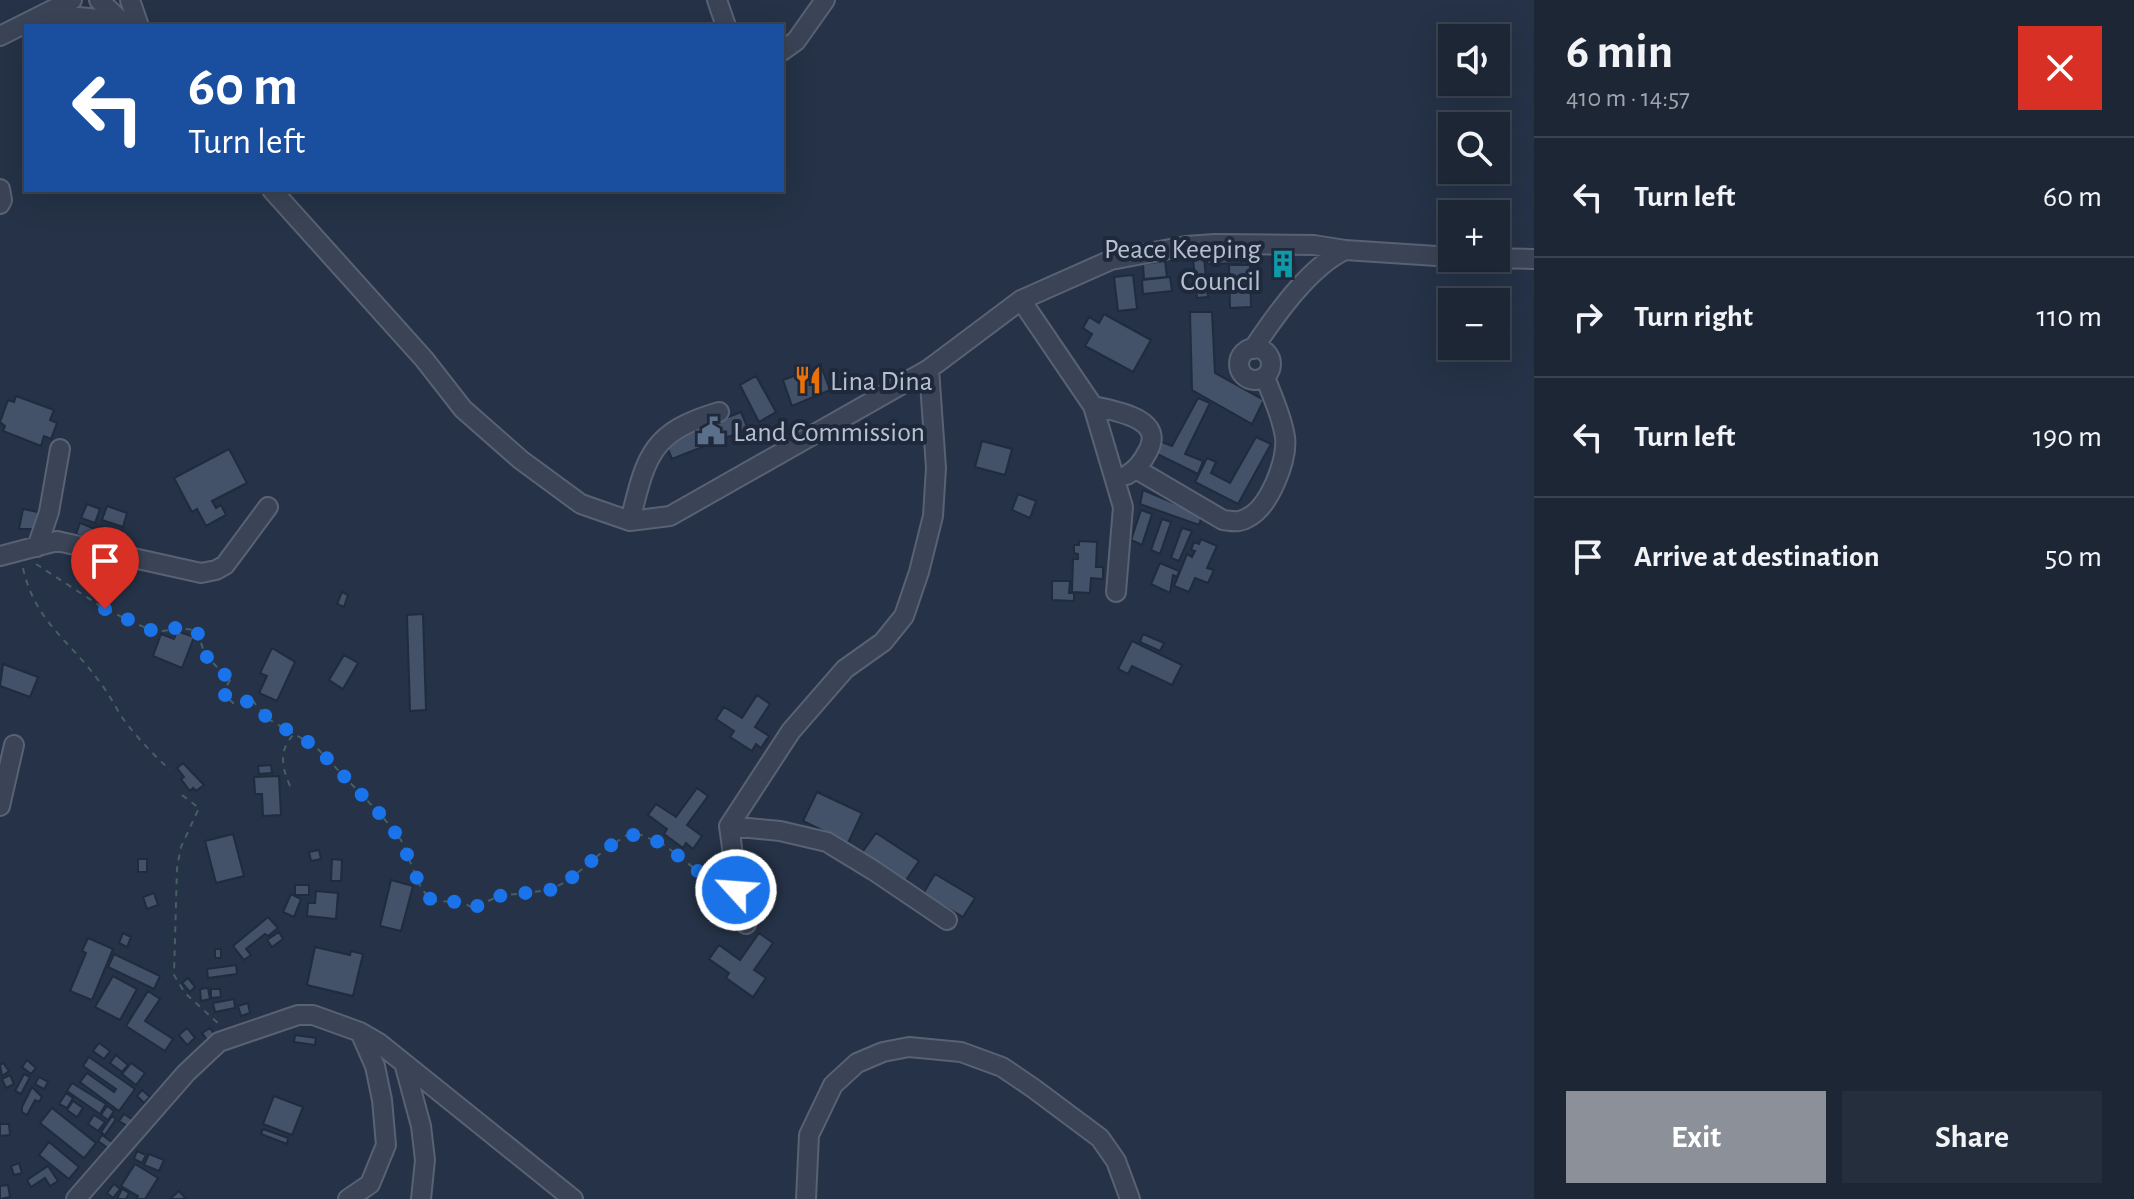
<!DOCTYPE html>
<meta charset="utf-8">
<style>
body{margin:0;font-family:"Alegreya Sans",sans-serif;background:#252e3d;color:#f1f3f6;height:100vh;display:flex;flex-direction:column;font-size:30px;white-space:nowrap}
*{box-sizing:border-box;margin:0}
p{font-size:26px;color:#a0a5ad}
.icon{flex:none;width:44px;height:44px;fill:none;stroke:currentColor;stroke-width:2;stroke-linecap:round;stroke-linejoin:round}
.map{position:relative;flex:1;overflow:hidden}
.details{display:flex;flex-direction:column;background:#1c2635;width:600px}
.details>*{flex:none}
.banner{position:absolute;left:24px;top:24px;width:760px;height:168px;border-radius:0px;box-shadow:0 8px 32px #0002,0 0 0 2px #3a4350;background:#1a4fa0;color:#fff;overflow:hidden}
.fabs{position:absolute;left:1438px;top:24px;display:grid;gap:16px}
.fabs a{display:grid;place-items:center;width:72px;height:72px;border-radius:0px;background:#1c2635;box-shadow:0 8px 32px #0002,0 0 0 2px #3a4350;font-size:40px}
.pin{position:absolute;display:grid;place-items:center;width:68px;height:68px;color:#fff;margin:-82px -34px;border-radius:50% 50% 50% 0;rotate:-45deg;box-shadow:0 0 8px #0007}
.pin .icon{rotate:45deg}
.me{position:absolute;width:88px;margin:-44px;rotate:296deg;stroke-linejoin:round;filter:drop-shadow(0 0 6px #0008)}
.turn{display:flex;align-items:center;gap:28px;height:168px;padding:0 32px;font-size:36px}
.turn .icon{width:104px;height:104px;stroke-width:2.5}
.turn b{display:block;font-size:56px;line-height:68px}
.round{display:grid;place-items:center;flex:none;width:84px;height:84px;border-radius:0px;background:#252e3d}
.summary{display:flex;align-items:center;justify-content:space-between;height:136px;padding:0 32px}
h1{font-size:48px;font-weight:700;line-height:60px}
.action{display:flex;gap:16px;margin-top:auto;padding:16px 32px}
.action a{flex:1;height:92px;border-radius:0px;background:#8c9099;color:#fff;font-size:32px;font-weight:700;line-height:92px;text-align:center}
.action a+a{background:#252e3d;color:#f1f3f6}
ul{padding:0;list-style:none}
li{display:flex;align-items:center;gap:24px;height:120px;padding:0 32px;border-top:2px solid #3a4350}
li div{flex:1}
li b{display:block;font-size:30px}
li em{font-style:normal}
main{display:flex;flex:1;min-height:0}
.map>svg:first-child{display:block}
</style>
<main>
<div class="map">
<svg width="1534" height="1199" viewBox="0 0 1534 1199">
<rect width="100%" height="100%" fill="#253247"/>
<path fill="#435169" stroke="#202b3e" stroke-width="2" d="M1203,248L1208,297L1197,298L1192,249Z
M1207,249L1241,253V263L1207,264Z
M1291,252L1296,269L1276,275L1271,258Z
M1165,261L1167,277L1144,279L1143,264Z
M1229,265H1250L1251,307L1230,308Z
M1133,275L1137,309L1118,311L1114,277Z
M1170,277L1172,291L1143,294L1142,280Z
M1190,312H1212L1215,373L1264,400L1252,424L1192,390Z
M1104,314L1151,340L1133,372L1085,346L1092,334L1083,328L1089,317L1099,323Z
M821,366L830,390L792,406L783,380Z
M756,376L776,412L759,422L740,385Z
M16,396L54,410L50,420L57,423L51,439L44,436L41,446L3,431L5,426L0,422L8,400L14,402Z
M1198,398L1210,403L1185,454L1203,461L1198,474L1149,450L1154,439L1172,446Z
M741,412L748,429L672,459L665,442Z
M1256,437L1271,444L1238,504L1195,482L1207,458L1216,462L1211,473L1230,483Z
M982,441L1012,449L1005,475L975,467Z
M229,449L247,483L212,501L216,508L221,505L226,515L206,526L197,509L192,512L174,478Z
M1143,490L1202,515L1199,525L1140,504Z
M1018,494L1036,501L1030,518L1012,510Z
M87,504L100,509L95,523L81,518Z
M107,506L127,513L123,527L102,520Z
M23,509L38,512L34,529H19Z
M1141,510L1152,514L1142,545L1131,540Z
M1162,519L1171,522L1160,554L1151,550Z
M80,523L93,528L90,539L76,534Z
M101,527L120,534L116,546L97,539Z
M1182,528L1192,531L1179,561L1171,558Z
M1201,539L1217,546L1207,568L1214,570L1208,583L1195,578L1189,592L1174,586L1187,554L1192,557L1195,551L1191,550L1194,542L1199,544Z
M1079,541L1097,542L1096,567H1103V579L1091,578L1090,593L1072,592L1073,559H1078V554L1074,553V545H1079Z
M1160,563L1179,571L1177,577L1173,575L1170,593L1151,584Z
M1052,581H1070L1069,593H1074V601L1052,600Z
M342,592L348,595L344,607L337,604Z
M423,614L426,710L410,711L407,615Z
M177,631L194,637L182,668L153,656L161,634L174,639Z
M1143,634L1164,643L1160,651L1140,642Z
M1132,641L1182,665L1172,685L1132,666L1128,674L1118,669Z
M272,648L295,662L277,701L259,693L267,676L260,673Z
M344,655L358,663L343,689L329,680Z
M3,664L38,677L30,697L0,686Z
M757,695L770,704L755,727L769,736L761,748L756,744L752,751L730,737L734,731L716,719L724,707L742,718Z
M183,763L204,785L196,791L193,788L190,791L181,779L184,777L177,768Z
M271,765L272,773L259,774L258,766Z
M279,776L281,815L263,816L262,794H255L254,777Z
M697,788L708,796L687,825L702,836L693,849L686,843L683,848L664,834L667,829L648,815L656,804L676,817Z
M817,792L862,813L848,843L803,821Z
M876,833L919,861L904,883L861,854Z
M233,834L244,876L216,883L205,841Z
M319,850L321,859L311,861L309,852Z
M138,859H147V872H138Z
M332,859L342,860L341,881H331Z
M935,874L975,898L963,917L923,894Z
M391,880L413,886L401,931L380,926Z
M295,885H309V895H295Z
M316,891L338,893L336,919L307,916L308,903H315Z
M154,893L158,905L147,909L143,897Z
M291,894L301,899L294,917L283,912Z
M268,917L278,928L268,936L265,934L246,949L251,955L244,960L233,946Z
M279,932L283,939L272,947L267,940Z
M123,933L131,937L127,947L119,943Z
M759,933L773,943L754,970L766,978L753,997L726,978L729,973L709,959L719,945L740,960Z
M88,938L113,949L92,1000L70,991L86,953L82,951Z
M315,947L350,955L351,951L363,954L353,996L307,985Z
M215,949H221V958H215Z
M114,954L160,976L154,989L108,967Z
M236,965L237,974L208,978L207,969Z
M113,976L137,989L120,1020L95,1007Z
M188,978L195,987L190,992L182,983Z
M208,988L210,999L201,1001L200,989Z
M211,989H220L221,997L211,998Z
M148,991L160,999L145,1021L173,1039L165,1051L126,1026Z
M234,999L235,1008L215,1012L213,1003Z
M248,1003L250,1013L241,1016L238,1006Z
M187,1028L195,1038L187,1045L179,1035Z
M210,1028L215,1035L208,1041L202,1033Z
M295,1035L316,1038L315,1045L294,1042Z
M99,1043L110,1051L104,1059L93,1051Z
M116,1055L128,1065L122,1072L110,1063Z
M89,1057L135,1089L119,1111L80,1082L87,1073L114,1092L116,1089L83,1066Z
M27,1060L36,1068L31,1074L22,1067Z
M3,1063L9,1071L2,1076L0,1065Z
M131,1063L145,1073L136,1085L122,1074Z
M24,1074L30,1077L21,1094L15,1091Z
M10,1075L14,1084L6,1088L2,1079Z
M39,1077L48,1082L44,1089L35,1084Z
M72,1083L106,1104L100,1114L67,1091Z
M32,1087L42,1097L39,1102L35,1100L27,1115L22,1112V1107Z
M142,1090L150,1097L144,1103L137,1096Z
M66,1093L73,1098L67,1108L59,1104Z
M274,1096L303,1107L292,1135L263,1124Z
M73,1101L83,1108L77,1117L67,1110Z
M107,1106L114,1111L108,1120L101,1115Z
M52,1108L96,1143L84,1158L40,1123Z
M124,1114L133,1120L129,1127L119,1121Z
M94,1115L105,1122L98,1131L88,1124Z
M112,1116L116,1119L105,1135L101,1132Z
M0,1124H9L10,1135L0,1136Z
M263,1129L288,1138L287,1144L261,1134Z
M102,1135L113,1143L109,1149L98,1141Z
M49,1142L79,1167L69,1179L39,1155Z
M137,1151L146,1155L142,1163L134,1159Z
M149,1154L164,1160L159,1171L144,1165Z
M19,1163L22,1173L14,1175L11,1166Z
M135,1164L158,1178L145,1199H136L138,1196L121,1186Z
M48,1166L58,1181L50,1186L45,1178L31,1187L27,1180Z
M114,1184L120,1189L113,1198L107,1193Z
M8,1185L10,1197L0,1199V1186Z
M122,1189L129,1193L126,1199H117Z
M179,1191L186,1199H170Z"/>
<g fill="none" stroke-linecap="round" stroke-linejoin="round">
<defs>
<path id="minor" d="M99,0L123,23
M130,0L139,26
M717,0L726,26
M46,14L121,21
M0,36L72,0
M782,51L796,41L825,0
M0,189L2,200L0,204
M272,190L424,359L463,409L521,460L581,504L630,521L670,516L929,369L1021,300L1111,260L1186,246L1215,244L1314,245L1345,250L1452,257
M1483,258L1534,259
M1021,300L1093,406L1123,507L1116,592
M1239 364a16 16 0 1 1 32 0a16 16 0 1 1-32 0Z
M1253,349C1275,316 1309,267 1345,250
M1093,406C1114,411 1166,418 1148,451C1143,461 1136,470 1127,475
M1136,469L1223,520C1232,521 1239,523 1247,518C1269,508 1288,460 1285,437C1282,416 1272,396 1265,377
M630,521C646,457 650,432 719,412
M37,547L49,512L60,449
M0,556L57,541L201,573L216,570L225,565L268,507
M0,806L14,745
M729,826L780,831L827,842L873,870L947,920
M746,924C736,891 734,859 729,826L791,731L845,669L883,642L904,616L919,572L933,516L936,468L929,369
M404,1063L421,1126L425,1160L421,1199
M76,1199L186,1073L219,1042L298,1015H313L360,1032L379,1043L573,1199
M348,1199L370,1184L386,1145L382,1100L375,1066L360,1032
M806,1199L809,1135L833,1085L857,1063L883,1052L909,1047L961,1052L1002,1067L1033,1088L1100,1138L1116,1161L1130,1199"/>
</defs>
<use href="#minor" stroke="#586273" stroke-width="22"/>
<path stroke="#465f63" stroke-width="2" stroke-dasharray="6 6" stroke-linecap="butt" d="M36,564L105,609L150,630C166,634 177,625 197,631L205,655L230,680L223,693L233,703L253,701L268,719L293,733
M23,568C35,623 72,642 101,684C110,695 116,709 124,720C138,739 153,754 170,770
M290,786C282,767 278,751 294,734L315,746L382,816L401,840L421,888L432,901L462,902L473,908L499,896L550,890L569,880L607,848L627,835H641L663,844L717,886L723,887
M182,795L199,808L181,847L177,868L174,975L185,993L220,1025"/>
<use href="#minor" stroke="#3a4456" stroke-width="18"/>
</g>
<g fill="none" stroke-linecap="round" stroke-linejoin="round">
<path stroke="#1a73e8" stroke-width="14" stroke-dasharray="0 25.2" d="M105,609L155,632L181,627L197,631L205,655L230,680L223,693L233,703L253,701L268,719L315,746L382,816L401,840L421,888L432,901L462,902L473,908L499,896L550,890L569,880L607,848L627,835H641L663,844L717,886L736,890"/>
</g>
<defs>
<symbol id="building-bare" viewBox="-9 -9 18 18"><path d="M-4-6H4V6H1V3H-1V6H-4ZM-2.5-4.3h1.7v1.8h-1.7ZM.8-4.3h1.7v1.8H.8ZM-2.5-1h1.7V.8h-1.7ZM.8-1h1.7V.8H.8Z" fill="#0f9aa8" stroke="#1e293c" stroke-width="2.5" paint-order="stroke"/></symbol>
<symbol id="restaurant-bare" viewBox="-9 -9 18 18"><path d="M-5-6h1v4h1v-4h1v4h1v-4h1v5L-1.5 .5V6h-2V.5L-5-1ZM5-6V6H3V1.5H1.5Q1.5-4 5-6Z" fill="#e8710a" stroke="#1e293c" stroke-width="2.5" paint-order="stroke"/></symbol>
<symbol id="civic-bare" viewBox="-9 -9 18 18"><path d="M-.6-6.5H3V-4.5H.6V-3L4-1V1h2V6H-6V1h2V-1L-.6-3ZM-1.2 2.5V6h2.4V2.5Z" fill="#5c6f8a" stroke="#1e293c" stroke-width="2.5" paint-order="stroke"/></symbol>
</defs>
<g fill-rule="evenodd">
<use href="#building-bare" x="1263" y="244" width="40" height="40"/>
<use href="#restaurant-bare" x="788" y="360" width="40" height="40"/>
<use href="#civic-bare" x="691" y="411" width="40" height="40"/>
</g>
<g text-anchor="middle" stroke-width="8" stroke-linejoin="round" paint-order="stroke">
<g font-size="28" fill="#b8c0cf" stroke="#1e293c" text-anchor="start">
<text x="1261" y="258" text-anchor="end">Peace Keeping<tspan x="1261" dy="32">Council</tspan></text>
<text x="830" y="390">Lina Dina</text>
<text x="733" y="441">Land Commission</text>
</g>
</g>
</svg>
<div class="fabs">
<a><svg class="icon" aria-label="sound" viewBox="0 0 24 24"><path d="M4 9h4l5-4v14l-5-4H4zM17 9q2 3 0 6"/></svg></a>
<a><svg class="icon" aria-label="search" viewBox="0 0 24 24"><circle cx="10" cy="10" r="6"/><path d="M15 15l6 6"/></svg></a>
<a>+</a>
<a>−</a>
</div>
<div class="pin" style="left:105px;top:609px;background:#d93025"><svg class="icon" aria-label="arrive" viewBox="0 0 24 24"><path d="M6 21V4h12l-3 4 3 4H6"/></svg></div>
<svg class="me" style="left:736px;top:890px" viewBox="-20 -20 40 40"><circle r="17" fill="#1a73e8" stroke="#fff" stroke-width="3"/><path d="M0-11L8 9 0 5-8 9z" fill="#fff"/></svg>
<div class="banner">
<div class="turn"><svg class="icon" aria-label="left" viewBox="0 0 24 24"><path d="M17 20v-9H6M10 6l-5 5 5 5"/></svg><div><b>60 m</b>Turn left</div></div>
</div>
</div>
<section class="details">
<div class="summary"><div><h1>6 min</h1><p>410 m · 14:57</p></div><a class="round" style="background:#d93025;color:#fff"><svg class="icon" aria-label="close" viewBox="0 0 24 24"><path d="M6 6l12 12M18 6L6 18"/></svg></a></div>
<ul>
<li><svg class="icon" aria-label="left" viewBox="0 0 24 24"><path d="M17 20v-9H6M10 6l-5 5 5 5"/></svg><div><b>Turn left</b></div><em>60 m</em></li>
<li><svg class="icon" aria-label="right" viewBox="0 0 24 24"><path d="M7 20v-9h11M14 6l5 5-5 5"/></svg><div><b>Turn right</b></div><em>110 m</em></li>
<li><svg class="icon" aria-label="left" viewBox="0 0 24 24"><path d="M17 20v-9H6M10 6l-5 5 5 5"/></svg><div><b>Turn left</b></div><em>190 m</em></li>
<li><svg class="icon" aria-label="arrive" viewBox="0 0 24 24"><path d="M6 21V4h12l-3 4 3 4H6"/></svg><div><b>Arrive at destination</b></div><em>50 m</em></li>
</ul>
<div class="action"><a>Exit</a><a>Share</a></div>
</section>
</main>
